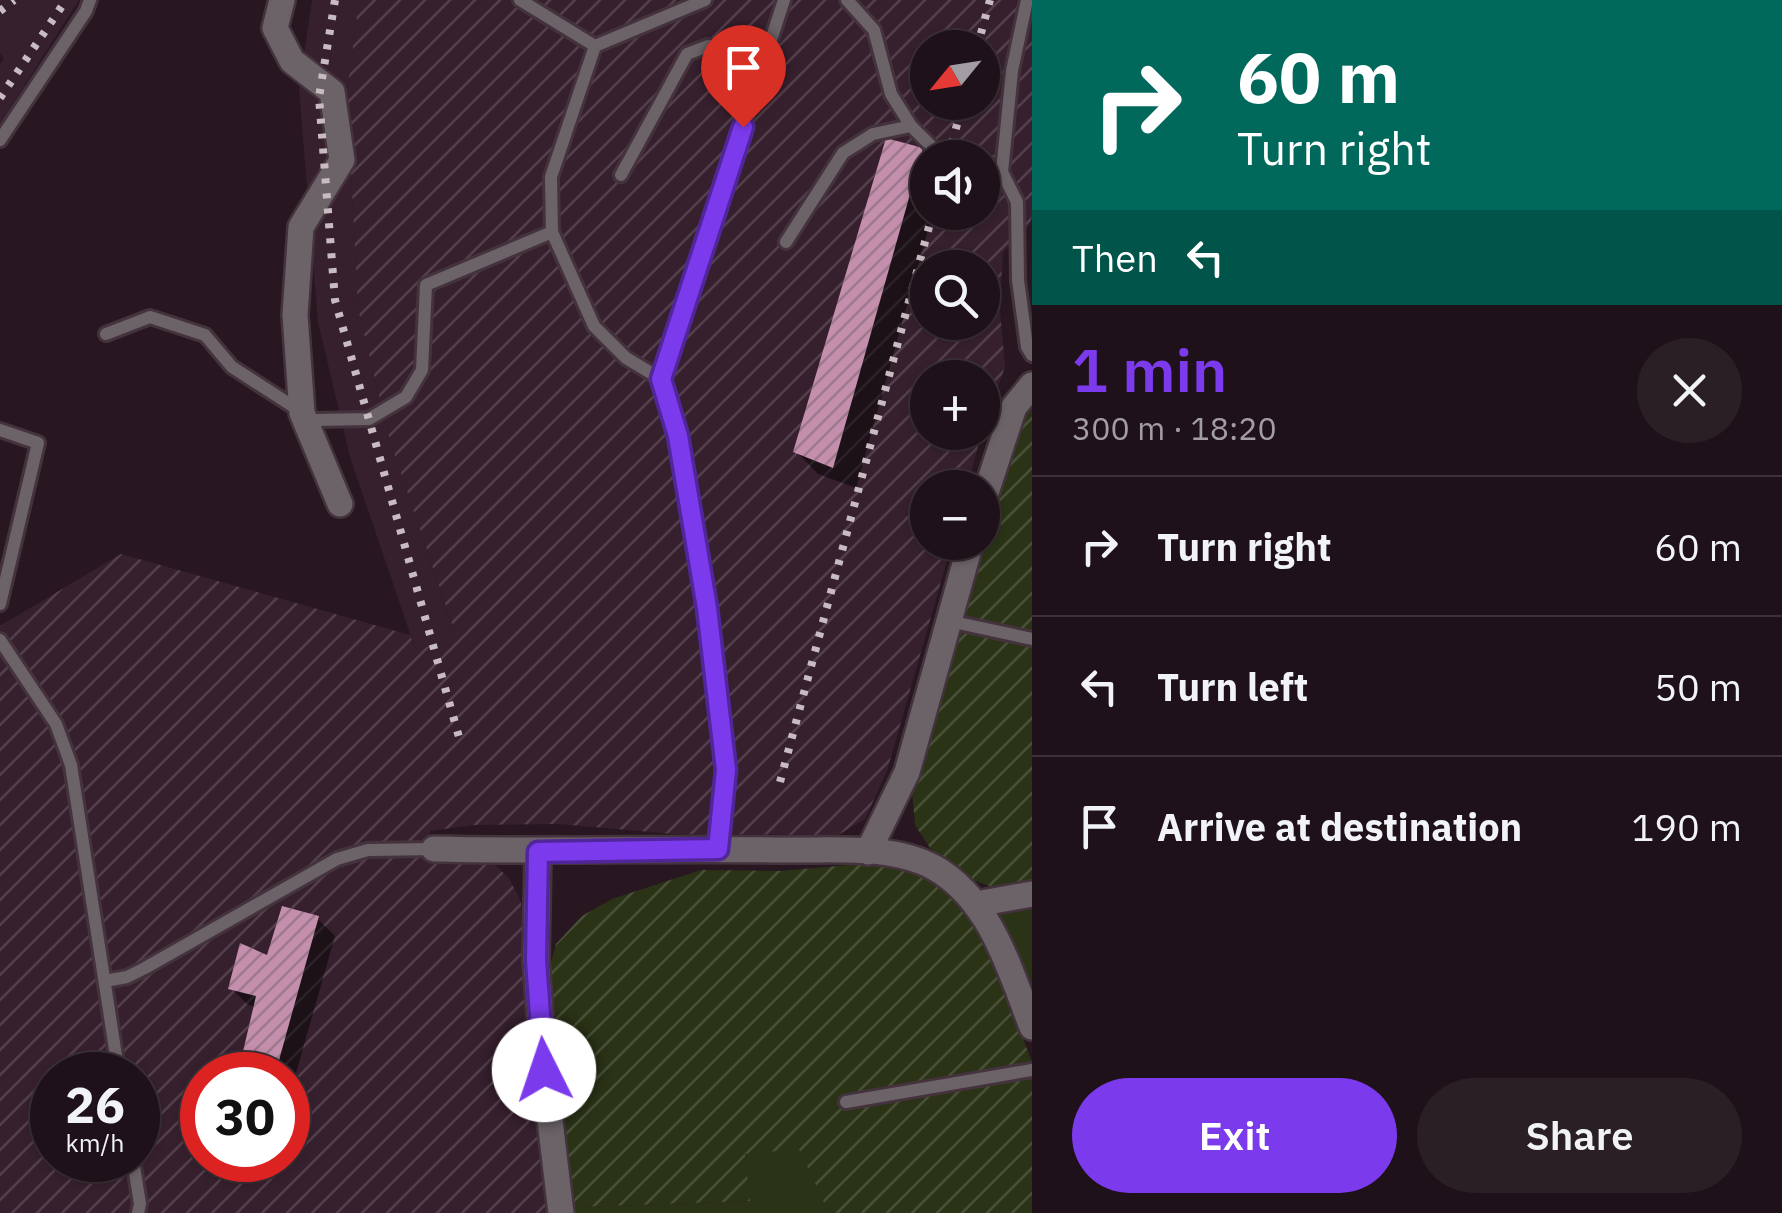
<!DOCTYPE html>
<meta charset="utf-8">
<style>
body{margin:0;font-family:"IBM Plex Sans",sans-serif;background:#2b1f26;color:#f1f3f6;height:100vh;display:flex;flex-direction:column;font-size:38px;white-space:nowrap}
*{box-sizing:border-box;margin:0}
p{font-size:32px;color:#a19da2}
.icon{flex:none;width:55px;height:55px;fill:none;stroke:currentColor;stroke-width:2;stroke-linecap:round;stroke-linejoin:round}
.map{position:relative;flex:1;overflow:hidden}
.panel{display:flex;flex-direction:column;background:#1e1119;width:750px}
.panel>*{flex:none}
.banner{background:#00695c;color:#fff;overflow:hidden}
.needle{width:65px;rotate:240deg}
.tools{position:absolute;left:910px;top:30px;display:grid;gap:20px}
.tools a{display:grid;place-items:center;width:90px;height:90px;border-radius:50%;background:#1e1119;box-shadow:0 2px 8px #0004,0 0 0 2px #3c3138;font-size:50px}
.speed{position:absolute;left:30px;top:1052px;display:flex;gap:20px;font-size:50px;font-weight:700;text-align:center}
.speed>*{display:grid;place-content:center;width:130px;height:130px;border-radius:50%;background:#1e1119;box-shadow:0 2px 8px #0004,0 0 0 2px #3c3138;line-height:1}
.speed small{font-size:25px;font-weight:400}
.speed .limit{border:15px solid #d22;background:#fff;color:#111}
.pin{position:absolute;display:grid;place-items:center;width:85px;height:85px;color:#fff;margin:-102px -42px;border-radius:50% 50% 50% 0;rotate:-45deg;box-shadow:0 0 10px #0007}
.pin .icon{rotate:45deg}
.me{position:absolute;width:110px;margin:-55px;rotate:356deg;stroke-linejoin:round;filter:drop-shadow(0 0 8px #0008)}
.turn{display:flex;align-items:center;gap:35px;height:210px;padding:0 40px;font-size:45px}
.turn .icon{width:130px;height:130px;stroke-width:2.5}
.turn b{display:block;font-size:70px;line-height:85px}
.then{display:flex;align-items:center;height:95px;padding:0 40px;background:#0003;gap:20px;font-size:38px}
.round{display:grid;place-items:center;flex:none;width:105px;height:105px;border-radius:52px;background:#2b1f26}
.head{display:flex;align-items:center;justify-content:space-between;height:170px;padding:0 40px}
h1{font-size:60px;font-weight:600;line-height:75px;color:#7c3aed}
.action{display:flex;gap:20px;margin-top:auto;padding:20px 40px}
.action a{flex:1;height:115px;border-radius:60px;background:#7c3aed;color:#fff;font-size:40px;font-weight:600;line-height:115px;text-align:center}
.action a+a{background:#2b1f26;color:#f1f3f6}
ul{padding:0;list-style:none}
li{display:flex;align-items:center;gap:30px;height:140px;padding:0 40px;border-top:2px solid #3c3138}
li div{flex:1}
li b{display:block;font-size:38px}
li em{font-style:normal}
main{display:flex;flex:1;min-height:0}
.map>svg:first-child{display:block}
</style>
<main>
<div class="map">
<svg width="1032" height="1213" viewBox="0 0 1032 1213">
<defs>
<pattern id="industrial-furrows" width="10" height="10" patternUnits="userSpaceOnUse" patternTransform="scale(2.5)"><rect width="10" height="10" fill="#37202e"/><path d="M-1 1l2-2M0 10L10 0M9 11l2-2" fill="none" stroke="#54404c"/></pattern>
<pattern id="garden-furrows" width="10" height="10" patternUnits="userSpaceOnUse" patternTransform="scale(2.5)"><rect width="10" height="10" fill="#2a3316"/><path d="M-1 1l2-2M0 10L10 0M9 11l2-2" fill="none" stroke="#495038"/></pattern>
<pattern id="building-hatch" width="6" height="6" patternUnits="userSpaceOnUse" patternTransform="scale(2.5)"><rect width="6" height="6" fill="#c38fac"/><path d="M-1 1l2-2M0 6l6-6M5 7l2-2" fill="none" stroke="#9e788d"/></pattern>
</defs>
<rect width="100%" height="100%" fill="#281721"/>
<path fill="#37202e" d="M0,0H79L0,124V65L4,58L0,54Z
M312,0H359L347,92L358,309L390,441L456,637L416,651L350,457L318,322L299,88Z"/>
<path fill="url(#industrial-furrows)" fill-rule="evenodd" d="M359,0H1032V216L1030,225L1003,252L1000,310L1005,367L982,432V378H928V432H982L967,487L928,488V542L952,543L887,771L865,819L838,835L674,834L560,824L473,825L430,831L433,856L489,860L509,878L521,902L531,1060L547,1213H0V626L121,554L410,635L416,651L456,636L390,441L358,309L347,92ZM928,48H982V102H928ZM928,158H982V212H928ZM928,268H982V322H928ZM52,1075H138V1160H52ZM202,1075H288V1160H202Z"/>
<path fill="#2a3316" d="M1032,904V1004L996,914L1012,906Z
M800,1148L829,1213H578L577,1207L749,1201L745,1153Z"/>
<path fill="url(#garden-furrows)" d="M1032,396V885L1000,890L965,877L930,848L915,825L911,780L982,542L983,523L1020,412Z
M883,862C903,865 924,869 942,882C984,911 1013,1014 1032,1062L888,1089L1032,1076V1213H829L799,1149L745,1154L750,1201L578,1207V1213H570L547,977L556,944L582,916L612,899L701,870L780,871Z"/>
<path fill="#0007" d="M922,151L929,158L928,212H933L856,488L818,474L796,451Z
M318,919L335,936L292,1087L288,1085V1075H260L244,1059L256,1007L248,1005L231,988Z"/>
<path fill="url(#building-hatch)" d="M886,138L923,148L833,468L793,452Z
M282,906L319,916L276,1071L241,1060L256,996L228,989L240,943L267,955Z"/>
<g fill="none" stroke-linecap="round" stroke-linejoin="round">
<defs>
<path id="lane" d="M520,0L595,46
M847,0L874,30L891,94L911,126L943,158
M0,140L86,11L90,0
M982,169L1002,172L1012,71L1027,0
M1002,172L1017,202L1018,280L1027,347L1032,355
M621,175L687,54L708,46L766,55
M786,242L843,153L873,134L911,126
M106,334L150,317L205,335L232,367L314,420L369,419L406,397L422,370L426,285L552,232
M661,379L626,358L594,326L552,232L551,177L595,46L705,0
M0,430L38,443L0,604
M949,621L1032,639
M0,640L56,724L71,765L119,1075
M718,849L726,770L707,608L678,436L661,379L784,0
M105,981L127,977L145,968L337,859L368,850L434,849
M846,1102L1032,1070
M133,1160L140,1204L138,1213"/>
<path id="street" d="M282,0L275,28L292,61L332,92L342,160L301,227L295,315L302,413L340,504
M982,505L1014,407L1032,385
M434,849C551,852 668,848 785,850C832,851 892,844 935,868C991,900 1010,971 1032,1027
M538,852L536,960L544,1070L561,1213
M868,852L907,772L971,542
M976,904L1032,894"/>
</defs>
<use href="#lane" stroke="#44333d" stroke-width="18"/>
<use href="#street" stroke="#44333d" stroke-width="30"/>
<use href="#lane" stroke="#6c6368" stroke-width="12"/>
<use href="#street" stroke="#6c6368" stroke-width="25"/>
<path stroke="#c9bbc2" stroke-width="8" stroke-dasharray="5 10" stroke-linecap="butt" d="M335,0L319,97L335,300L461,744
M0,11L14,0
M977,48L990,0
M0,98L66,0
M948,158L963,102
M780,782L933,212"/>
</g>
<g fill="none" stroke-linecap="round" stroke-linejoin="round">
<defs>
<path id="route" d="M544,1070L536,960L538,852L718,849L726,770L707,608L678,436L661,379L743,127"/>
</defs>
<use href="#route" stroke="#51269a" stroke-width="25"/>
<use href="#route" stroke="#7c3aed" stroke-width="18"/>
</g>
</svg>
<div class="tools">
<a><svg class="needle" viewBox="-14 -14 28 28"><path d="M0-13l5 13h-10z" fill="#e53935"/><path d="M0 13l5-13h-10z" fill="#a19da2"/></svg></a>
<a><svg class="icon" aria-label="sound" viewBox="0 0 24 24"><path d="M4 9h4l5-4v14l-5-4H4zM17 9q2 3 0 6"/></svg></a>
<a><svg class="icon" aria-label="search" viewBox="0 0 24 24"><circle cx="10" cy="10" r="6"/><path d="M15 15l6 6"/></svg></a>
<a>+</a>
<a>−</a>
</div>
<div class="speed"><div>26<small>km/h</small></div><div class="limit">30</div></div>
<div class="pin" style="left:743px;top:127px;background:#d93025"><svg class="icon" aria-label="arrive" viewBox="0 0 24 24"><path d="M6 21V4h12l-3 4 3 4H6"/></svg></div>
<svg class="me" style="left:544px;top:1070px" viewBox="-20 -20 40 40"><circle r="19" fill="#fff"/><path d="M0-13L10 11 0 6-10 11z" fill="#7c3aed"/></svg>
</div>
<section class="panel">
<div class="banner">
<div class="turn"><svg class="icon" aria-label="right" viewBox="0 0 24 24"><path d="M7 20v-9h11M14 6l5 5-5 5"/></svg><div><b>60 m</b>Turn right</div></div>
<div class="then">Then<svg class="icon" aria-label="left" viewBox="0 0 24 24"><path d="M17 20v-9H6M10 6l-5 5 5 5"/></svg></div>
</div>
<div class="head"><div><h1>1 min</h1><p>300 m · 18:20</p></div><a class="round"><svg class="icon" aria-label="close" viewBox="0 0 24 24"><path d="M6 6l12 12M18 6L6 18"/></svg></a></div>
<ul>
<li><svg class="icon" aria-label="right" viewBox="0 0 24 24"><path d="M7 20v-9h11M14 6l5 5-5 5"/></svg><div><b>Turn right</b></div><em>60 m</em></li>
<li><svg class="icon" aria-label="left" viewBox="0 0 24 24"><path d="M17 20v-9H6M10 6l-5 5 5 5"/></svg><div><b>Turn left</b></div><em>50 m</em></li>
<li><svg class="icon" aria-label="arrive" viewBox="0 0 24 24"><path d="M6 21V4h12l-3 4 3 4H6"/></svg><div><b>Arrive at destination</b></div><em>190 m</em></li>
</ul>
<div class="action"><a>Exit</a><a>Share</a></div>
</section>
</main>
